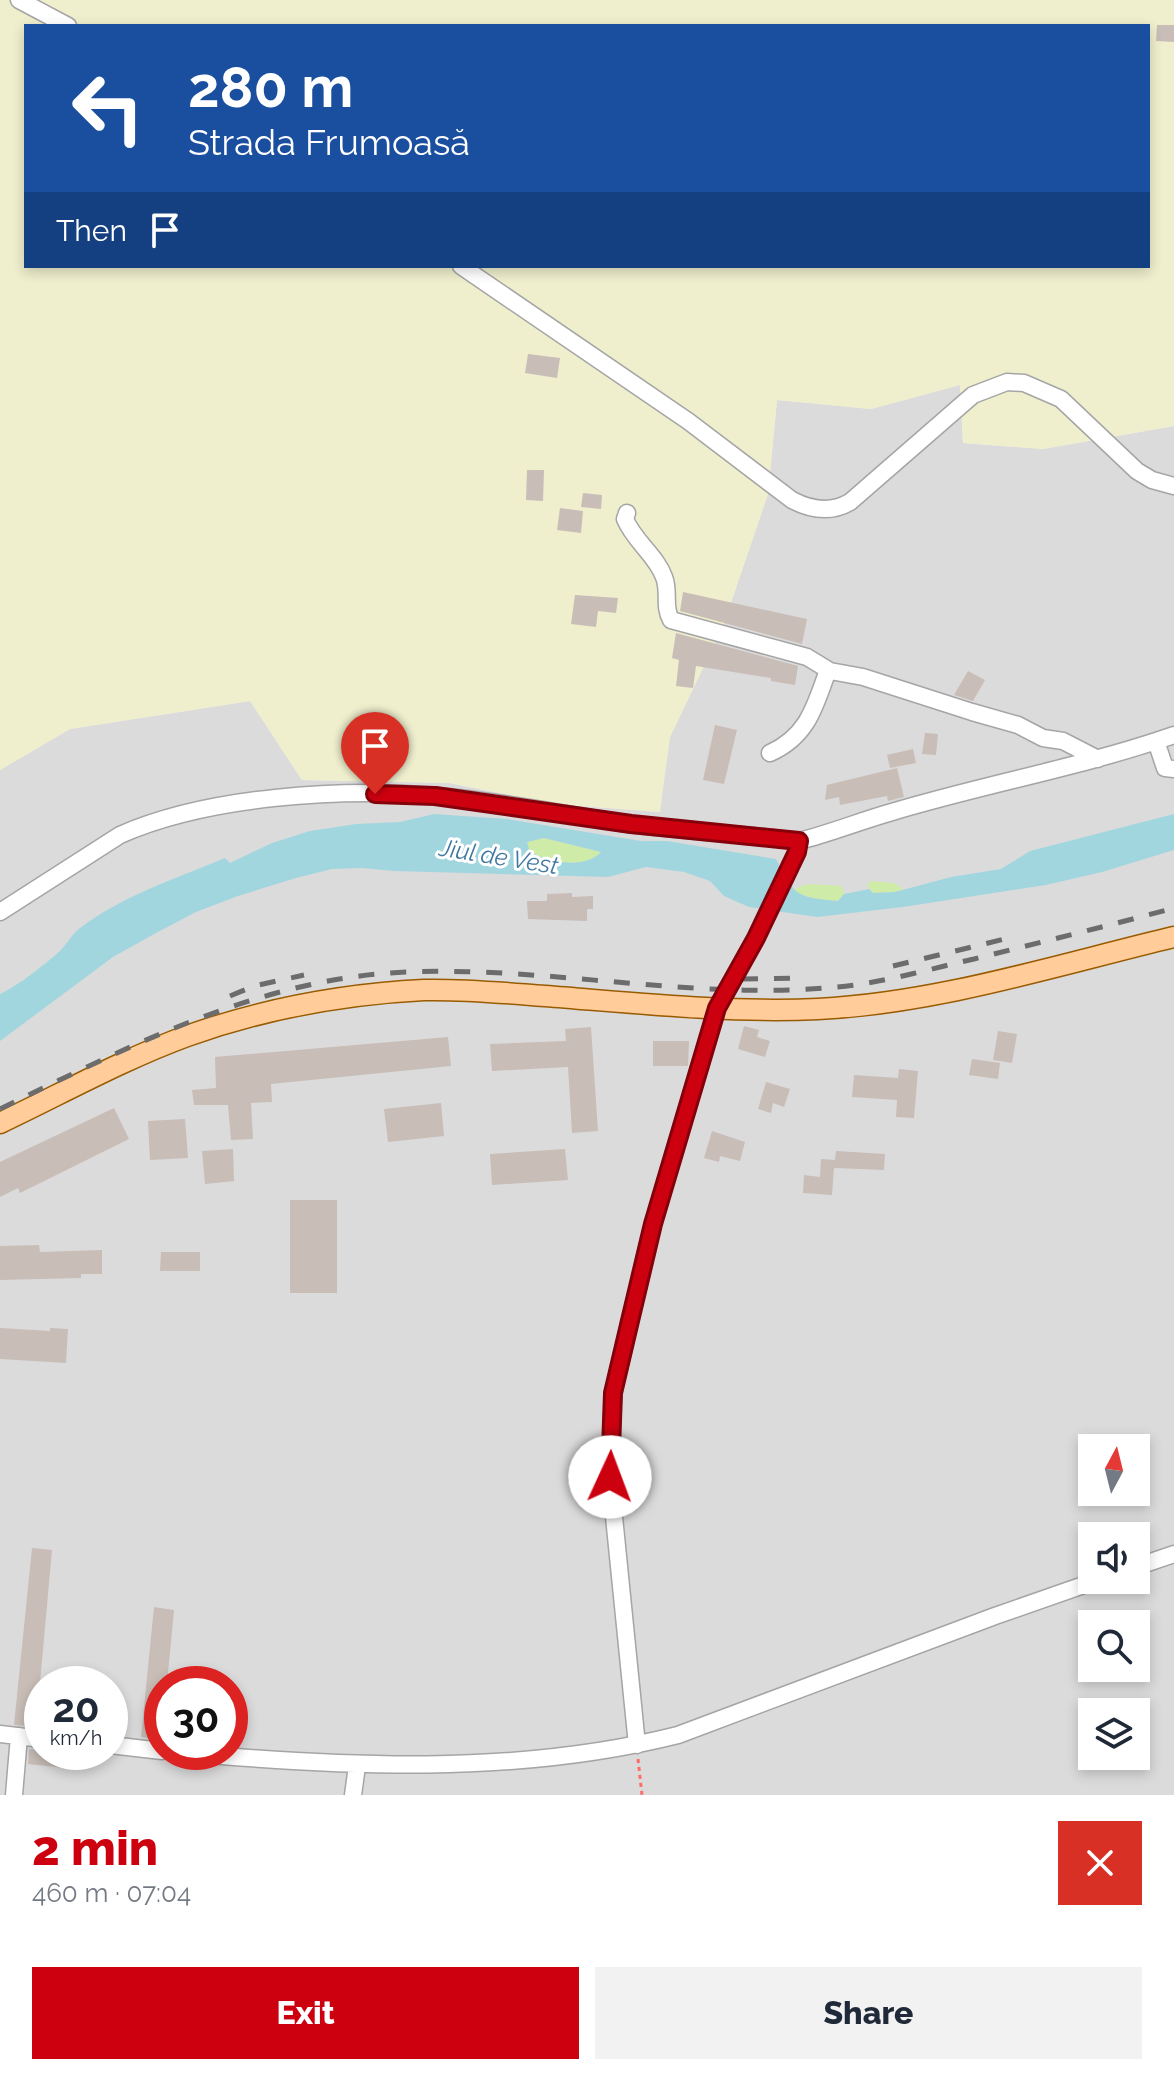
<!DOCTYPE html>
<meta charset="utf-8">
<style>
body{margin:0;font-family:Raleway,sans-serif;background:#f2f2f3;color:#1f2937;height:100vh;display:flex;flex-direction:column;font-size:30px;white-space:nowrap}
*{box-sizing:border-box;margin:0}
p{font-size:26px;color:#747a83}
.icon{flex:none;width:44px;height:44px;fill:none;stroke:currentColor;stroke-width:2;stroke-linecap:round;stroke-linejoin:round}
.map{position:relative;height:1795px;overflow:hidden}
.sheet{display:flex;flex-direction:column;background:#fff;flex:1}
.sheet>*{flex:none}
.hud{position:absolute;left:24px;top:24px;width:1126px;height:244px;border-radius:0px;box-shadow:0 4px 12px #0003;background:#1a4fa0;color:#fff;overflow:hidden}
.needle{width:52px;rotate:7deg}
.tools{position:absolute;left:1078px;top:1434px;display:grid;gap:16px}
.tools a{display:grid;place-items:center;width:72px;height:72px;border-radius:0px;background:#fff;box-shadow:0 4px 12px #0003;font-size:40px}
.speed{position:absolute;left:24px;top:1666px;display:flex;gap:16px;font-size:40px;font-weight:700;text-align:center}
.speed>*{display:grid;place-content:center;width:104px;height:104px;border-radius:50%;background:#fff;box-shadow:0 4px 12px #0003;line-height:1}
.speed small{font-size:20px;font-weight:400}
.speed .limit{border:12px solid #d22;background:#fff;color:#111}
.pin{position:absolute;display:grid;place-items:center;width:68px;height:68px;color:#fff;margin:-82px -34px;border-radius:50% 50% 50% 0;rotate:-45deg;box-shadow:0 0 8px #0007}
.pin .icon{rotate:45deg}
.me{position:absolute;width:88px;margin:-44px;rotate:2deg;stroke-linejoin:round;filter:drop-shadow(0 0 6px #0008)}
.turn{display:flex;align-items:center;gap:28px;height:168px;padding:0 32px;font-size:36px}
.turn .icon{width:104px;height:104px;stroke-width:2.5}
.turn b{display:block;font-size:56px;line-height:68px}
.then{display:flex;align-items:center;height:76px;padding:0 32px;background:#0003;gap:16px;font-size:30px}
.round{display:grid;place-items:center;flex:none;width:84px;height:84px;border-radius:0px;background:#f2f2f3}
.head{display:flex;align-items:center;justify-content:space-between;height:136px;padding:0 32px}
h1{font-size:48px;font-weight:800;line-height:60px;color:#cd000f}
.button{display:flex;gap:16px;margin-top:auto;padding:16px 32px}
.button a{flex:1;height:92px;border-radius:0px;background:#cd000f;color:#fff;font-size:32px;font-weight:800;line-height:92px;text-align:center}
.button a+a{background:#f2f2f3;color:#1f2937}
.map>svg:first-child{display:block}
</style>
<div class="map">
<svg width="1174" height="1795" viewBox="0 0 1174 1795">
<rect width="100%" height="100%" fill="#f0ebe4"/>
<path fill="#dcdbdb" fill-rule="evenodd" d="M960,385L963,443L1043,449L1174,426V1795H0V770L70,729L250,701L302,780L449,783L555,804L659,812L670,737L723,626L768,494L777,400L871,409ZM1092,1448H1136V1492H1092ZM1092,1536H1136V1580H1092ZM1092,1624H1136V1668H1092ZM42,1684H110V1752H42ZM162,1684H230V1752H162ZM1092,1712H1136V1756H1092Z"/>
<path fill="#efefce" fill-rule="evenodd" d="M0,0H1174V426L1043,449L963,443L960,385L871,409L777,400L768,494L723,626L670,737L660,812L555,804L449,783L302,780L250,701L70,729L0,770ZM26,26H1148V266H26Z"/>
<path fill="#ceeca8" d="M544,838L601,852C584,870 550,862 530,852L527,842Z
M871,881L894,883L903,889L895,892L873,893L867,885Z
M807,884L842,886L844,894L838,901C820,900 807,898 792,890Z"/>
<path fill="#a2d6df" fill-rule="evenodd" d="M434,814L507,819L641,841H667L776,859C795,896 795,897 838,901L844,894L869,889L873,893L895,892L951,877L1001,869L1030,851L1174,814V850L1102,872L1046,885L903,907L817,917L749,907L724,896L710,881L684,872L646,867L608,877L394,871L362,868L332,869L296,878L238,896L196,912L156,933L113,957L0,1041V994C19,985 43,966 60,951C67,944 72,934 80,928C122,896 177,878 225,858L230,863L272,843L310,831L356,824L400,822ZM544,838L601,852C584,870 549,862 530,852L527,842Z"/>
<path fill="#c8bdb7" d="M1157,25H1174V42L1156,41Z
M528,354L560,358L557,378L525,373Z
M527,470H544L543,501L526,500Z
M583,493L602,495L601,509L581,507Z
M560,508L583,511L581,533L557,530Z
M683,592L807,619L802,644L680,611Z
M575,595L618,598L616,613L598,611L596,627L571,624Z
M676,633L798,666L795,685L771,681V678L696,666L693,688L676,686L679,660L672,658Z
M968,671L985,680L973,701L954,695Z
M715,725L737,730L724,784L703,780Z
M925,733L938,734L936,755L922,754Z
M913,749L916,763L890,768L887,755Z
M897,768L904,797L888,801L887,796L840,805L839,797L825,800L827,785Z
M572,893V897L593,896V909H587V921L528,919L527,901H547V894Z
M744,1026L759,1030L757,1037L770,1041L765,1057L738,1049Z
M591,1027L598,1131L572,1133L568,1067L492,1071L490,1044L566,1041L565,1029Z
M998,1031L1017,1034L1012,1063L993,1060Z
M448,1037L451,1066L271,1084L272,1102L251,1103L253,1139L231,1140L228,1105H194L192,1090L216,1088L215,1057Z
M653,1041H689L688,1066H653Z
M972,1059L1000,1063L998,1079L969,1075Z
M899,1069L918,1071L914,1118L896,1117L897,1100L852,1097L854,1075L898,1078Z
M766,1082L790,1089L784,1107L773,1103L771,1113L758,1109Z
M441,1103L444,1136L388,1142L384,1109Z
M114,1108L129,1139L20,1193L18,1188L0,1197V1162Z
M185,1119L188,1158L150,1160L148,1121Z
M712,1131L745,1142L740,1161L720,1156L719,1162L704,1158Z
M233,1149L234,1181L205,1184L202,1151Z
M565,1149L568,1180L492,1185L490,1154Z
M836,1151L885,1154L884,1170L834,1168L832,1195L803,1193L804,1175L820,1177L821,1159L835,1160Z
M290,1200H337V1293H290Z
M39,1245L40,1252L102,1250V1274H81V1278L0,1280V1246Z
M161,1252H200V1271H160Z
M0,1328L50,1331V1328L68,1329L66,1363L0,1359Z
M32,1548L52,1550L36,1727L14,1725Z
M154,1607L174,1610L167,1684H162V1740L141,1737Z
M29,1749L42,1750V1752H67L65,1768L28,1764Z"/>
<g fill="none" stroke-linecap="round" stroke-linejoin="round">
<defs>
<path id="minor" d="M19,0L68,26
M461,266L688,421L792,500C811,510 831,513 850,502L973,395L1007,382L1024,383L1061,399L1137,471L1152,480L1174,486
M627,513L625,519C634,541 656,555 664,577C670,592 663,606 671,620L807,657L830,671L863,677L972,712L1018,725L1043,738L1063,741L1098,759
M1156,741L1165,768L1174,769
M770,753C808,736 815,706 828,670
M0,912L120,835C208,796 341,788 437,796C502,801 565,815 629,824C686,831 743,834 799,841
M1136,1567L1174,1554
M0,1734L42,1739
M110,1745L162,1751
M637,1745L610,1477L613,1393L653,1224L717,1008L756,938L797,852L799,841C831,833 860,821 892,812C985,784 1082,767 1174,735
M175,1752C341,1767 515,1776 678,1735L995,1616L1098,1580
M14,1795L19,1736
M353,1795L357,1766"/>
<path id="major" d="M0,1123C61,1094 124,1059 187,1036C263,1009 344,994 424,990C465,989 505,993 545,996C636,1003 727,1013 818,1009C938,1003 1057,965 1174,937"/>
</defs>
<use href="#minor" stroke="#a5a5a5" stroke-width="19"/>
<use href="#major" stroke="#995b00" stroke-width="23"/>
<path stroke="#ff6b66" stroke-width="3" stroke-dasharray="4 4" stroke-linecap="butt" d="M638,1759L642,1795"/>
<use href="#minor" stroke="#fff" stroke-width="16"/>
<use href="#major" stroke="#ffcc9a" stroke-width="20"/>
<path stroke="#6c6c6c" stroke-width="5" stroke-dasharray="16 16" stroke-linecap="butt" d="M893,966L1013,937
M742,979L798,978
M230,996L254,986L304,975
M0,1109C128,1047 260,978 406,972C550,966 693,1001 837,987C883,983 929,969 974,959C1041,942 1108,926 1174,908"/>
</g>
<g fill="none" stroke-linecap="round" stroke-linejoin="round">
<defs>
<path id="route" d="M375,794L435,796L631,824L799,841L797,852L756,938L717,1008L653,1224L629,1325L613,1393L610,1477"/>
</defs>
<use href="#route" stroke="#85000a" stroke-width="20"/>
<use href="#route" stroke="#cd000f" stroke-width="14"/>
</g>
<g text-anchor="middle" stroke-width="6" stroke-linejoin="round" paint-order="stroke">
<g font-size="24" font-style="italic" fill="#4178a2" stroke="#fff">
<text transform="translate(499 857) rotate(9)" y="8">Jiul de Vest</text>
</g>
</g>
</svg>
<div class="tools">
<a><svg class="needle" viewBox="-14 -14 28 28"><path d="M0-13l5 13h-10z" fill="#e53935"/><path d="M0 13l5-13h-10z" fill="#747a83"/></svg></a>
<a><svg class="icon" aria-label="sound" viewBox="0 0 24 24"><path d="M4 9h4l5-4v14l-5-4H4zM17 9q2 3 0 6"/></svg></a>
<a><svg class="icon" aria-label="search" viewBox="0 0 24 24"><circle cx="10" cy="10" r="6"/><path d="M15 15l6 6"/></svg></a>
<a><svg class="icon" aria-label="layers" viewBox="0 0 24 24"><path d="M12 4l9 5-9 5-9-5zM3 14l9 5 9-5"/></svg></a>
</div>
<div class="speed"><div>20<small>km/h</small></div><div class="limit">30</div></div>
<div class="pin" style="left:375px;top:794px;background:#d93025"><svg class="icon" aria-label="arrive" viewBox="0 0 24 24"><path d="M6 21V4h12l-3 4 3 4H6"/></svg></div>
<svg class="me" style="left:610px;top:1477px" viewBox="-20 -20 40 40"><circle r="19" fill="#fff"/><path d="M0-13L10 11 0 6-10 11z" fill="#cd000f"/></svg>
<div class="hud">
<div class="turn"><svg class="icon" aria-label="left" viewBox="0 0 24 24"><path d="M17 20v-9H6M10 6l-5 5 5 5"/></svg><div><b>280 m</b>Strada Frumoasă</div></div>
<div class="then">Then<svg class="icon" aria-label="arrive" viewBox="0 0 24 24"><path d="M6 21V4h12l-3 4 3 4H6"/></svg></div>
</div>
</div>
<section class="sheet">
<div class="head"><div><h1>2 min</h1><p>460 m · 07:04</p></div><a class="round" style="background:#d93025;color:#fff"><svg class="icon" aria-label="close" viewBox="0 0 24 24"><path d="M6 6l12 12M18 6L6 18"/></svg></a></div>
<div class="button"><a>Exit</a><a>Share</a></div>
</section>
